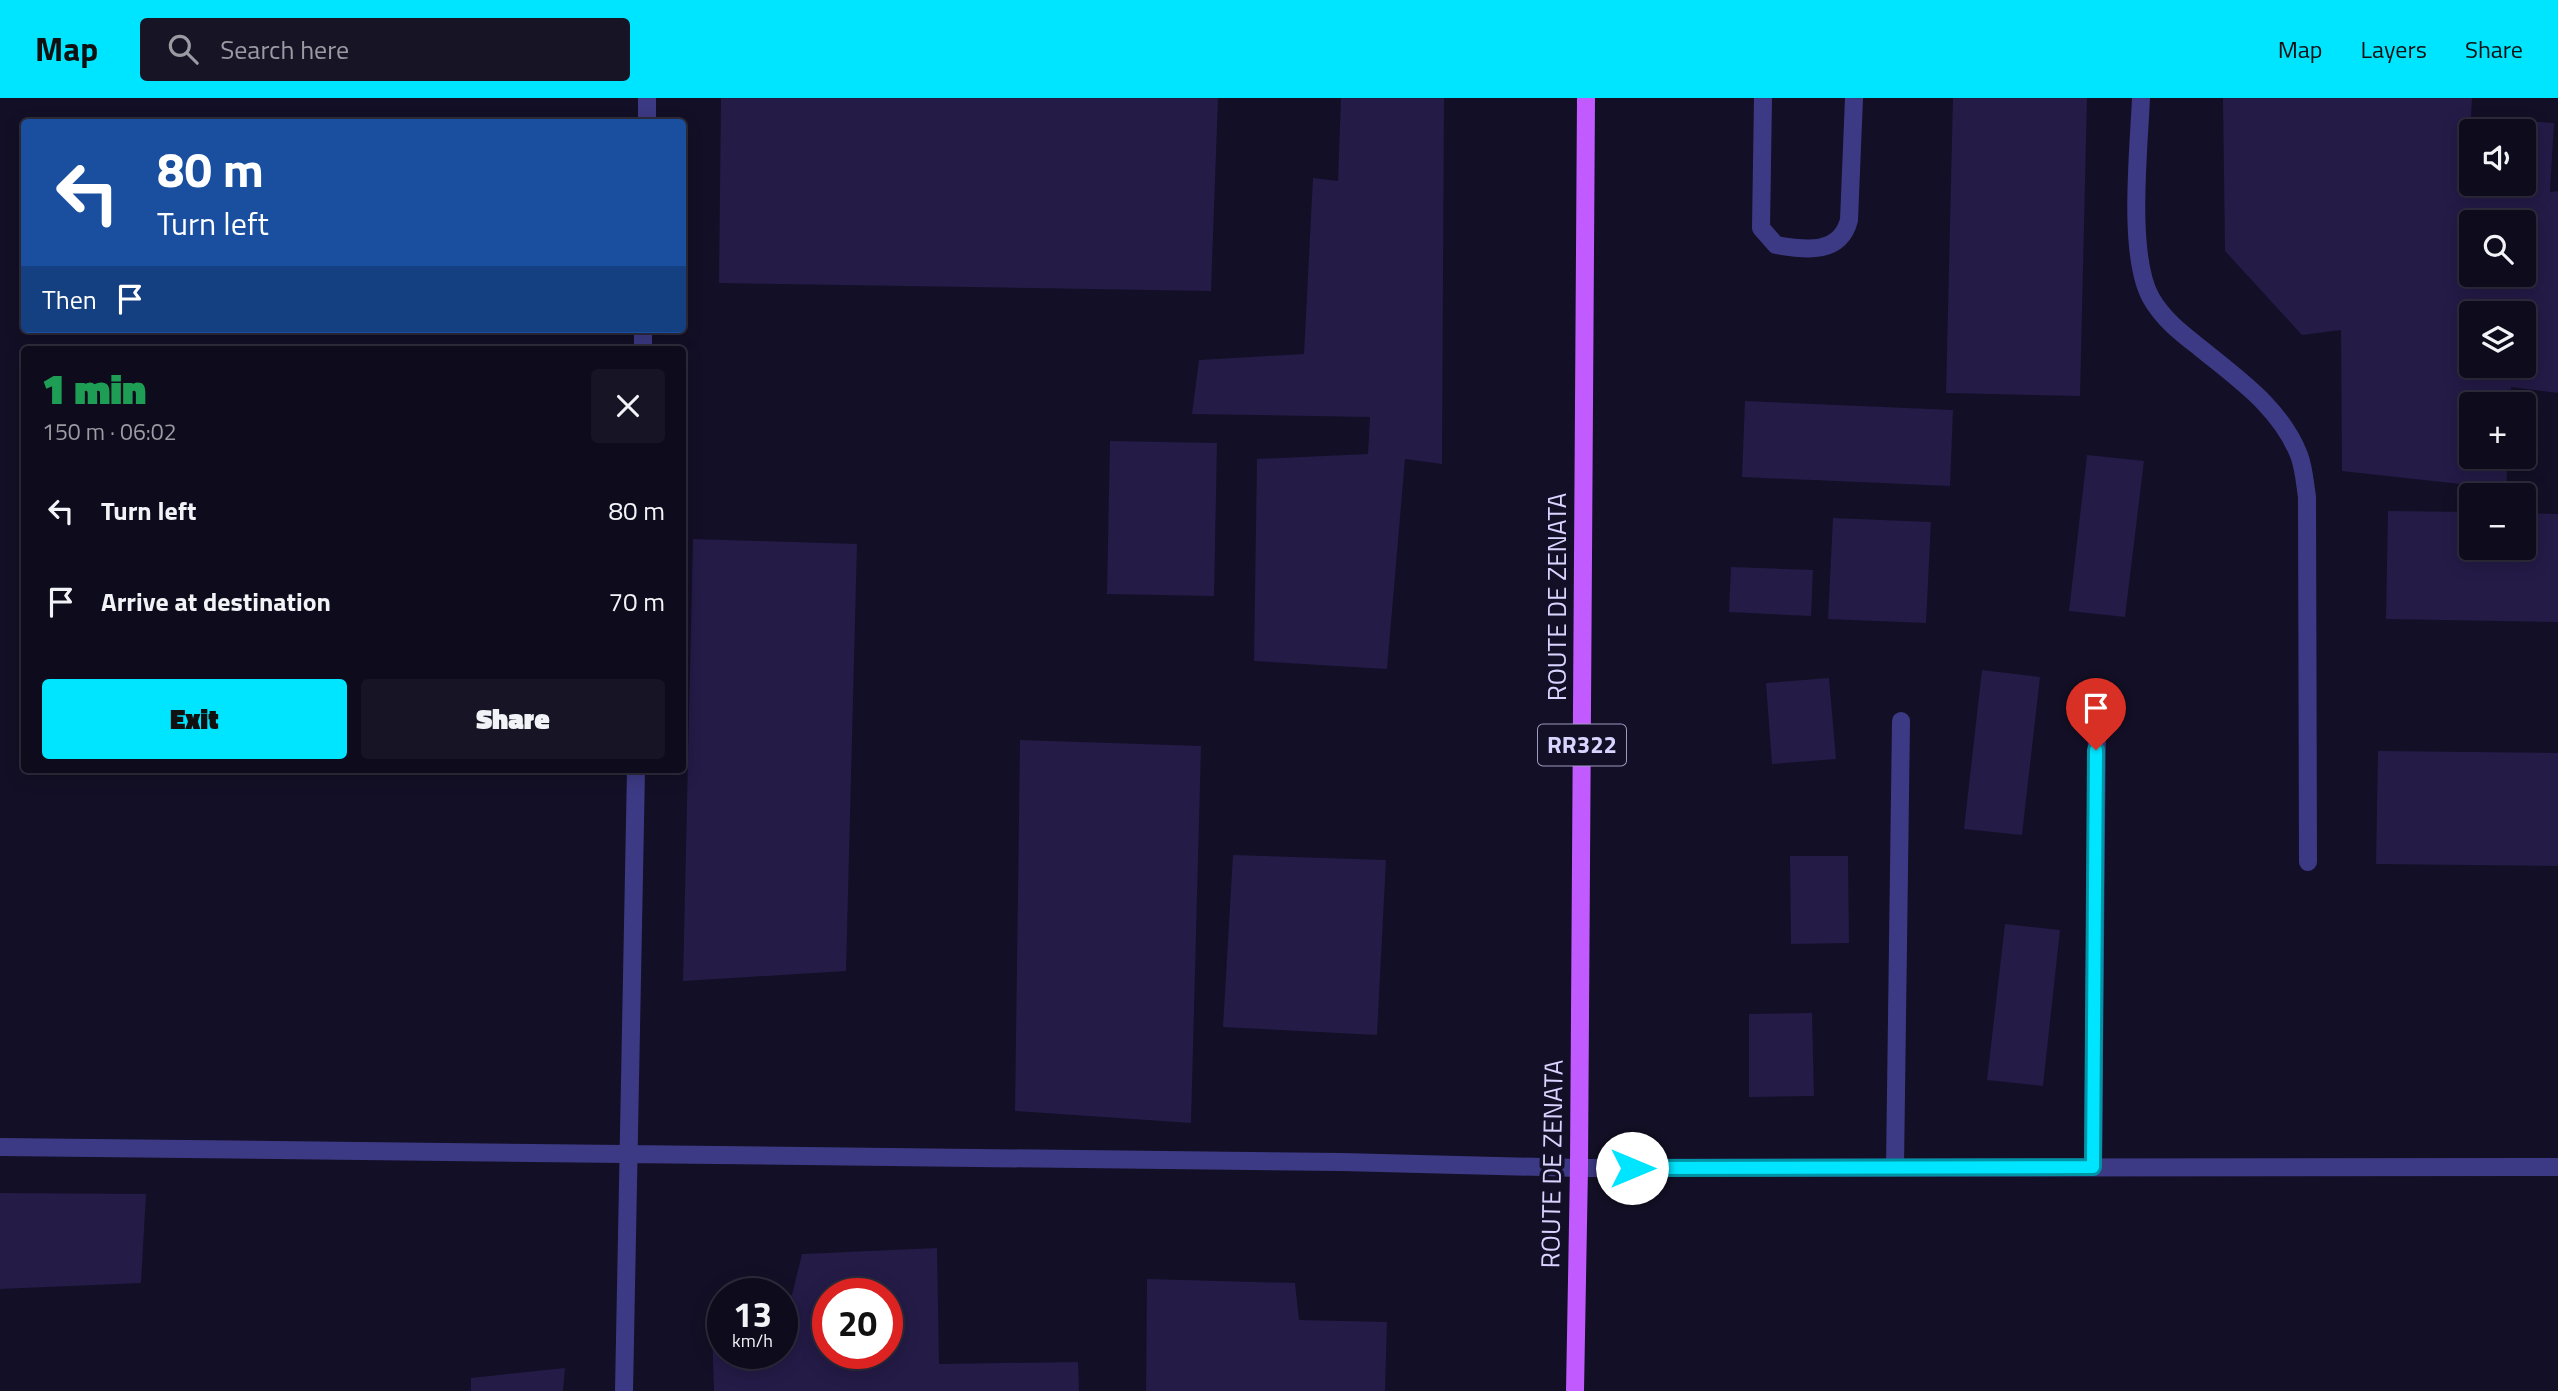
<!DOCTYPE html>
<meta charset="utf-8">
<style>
body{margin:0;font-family:"Titillium Web",sans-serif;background:#171425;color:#f1f3f6;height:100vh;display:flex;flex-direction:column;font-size:26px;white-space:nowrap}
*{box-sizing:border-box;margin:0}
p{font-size:23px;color:#9b9ba3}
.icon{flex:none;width:38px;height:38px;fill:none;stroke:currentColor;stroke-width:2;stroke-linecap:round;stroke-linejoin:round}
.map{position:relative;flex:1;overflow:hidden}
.side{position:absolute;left:21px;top:248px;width:665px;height:427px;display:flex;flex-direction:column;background:#0e0b1c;border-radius:7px;box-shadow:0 4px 18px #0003,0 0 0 2px #2e2b3b}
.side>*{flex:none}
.top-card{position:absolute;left:21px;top:21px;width:665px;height:214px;border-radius:7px;box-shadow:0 4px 18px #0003,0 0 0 2px #2e2b3b;background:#1a4fa0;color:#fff;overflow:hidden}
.tools{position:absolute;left:2459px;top:21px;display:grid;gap:14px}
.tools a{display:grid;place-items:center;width:77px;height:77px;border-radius:7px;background:#0e0b1c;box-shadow:0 4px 18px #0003,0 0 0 2px #2e2b3b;font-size:35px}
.speed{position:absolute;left:707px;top:1180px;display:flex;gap:14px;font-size:35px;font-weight:700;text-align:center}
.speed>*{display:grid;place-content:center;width:91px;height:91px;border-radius:50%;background:#0e0b1c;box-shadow:0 4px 18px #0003,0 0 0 2px #2e2b3b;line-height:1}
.speed small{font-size:18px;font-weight:400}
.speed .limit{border:10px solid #d22;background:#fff;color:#111}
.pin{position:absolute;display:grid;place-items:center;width:60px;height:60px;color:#fff;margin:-72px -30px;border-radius:50% 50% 50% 0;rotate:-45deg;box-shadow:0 0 7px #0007}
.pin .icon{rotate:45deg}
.me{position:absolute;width:77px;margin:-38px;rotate:90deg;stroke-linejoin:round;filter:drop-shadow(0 0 5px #0008)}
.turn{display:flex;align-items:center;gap:24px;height:147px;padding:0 21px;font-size:32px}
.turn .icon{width:91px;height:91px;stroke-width:2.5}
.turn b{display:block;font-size:49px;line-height:60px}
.then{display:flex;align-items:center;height:66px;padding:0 21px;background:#0003;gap:14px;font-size:26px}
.round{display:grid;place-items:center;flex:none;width:74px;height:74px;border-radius:7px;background:#171425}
.summary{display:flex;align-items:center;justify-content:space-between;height:119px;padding:0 21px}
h1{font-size:42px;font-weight:800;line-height:52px;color:#1e9e55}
.primary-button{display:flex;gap:14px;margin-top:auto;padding:14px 21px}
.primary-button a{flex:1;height:80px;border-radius:7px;background:#00e5ff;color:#111;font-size:28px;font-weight:800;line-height:80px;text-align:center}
.primary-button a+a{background:#171425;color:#f1f3f6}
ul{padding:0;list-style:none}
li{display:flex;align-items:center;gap:21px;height:91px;padding:0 21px}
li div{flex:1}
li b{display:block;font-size:26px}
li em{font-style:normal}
header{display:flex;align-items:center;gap:42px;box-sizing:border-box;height:98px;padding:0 35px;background:#00e5ff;color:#111}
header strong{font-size:33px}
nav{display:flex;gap:38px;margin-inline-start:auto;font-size:24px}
.search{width:490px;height:63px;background:#171425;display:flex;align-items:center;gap:18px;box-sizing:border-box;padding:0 24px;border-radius:7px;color:#9b9ba3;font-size:26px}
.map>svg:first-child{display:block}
</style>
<header>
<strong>Map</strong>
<div class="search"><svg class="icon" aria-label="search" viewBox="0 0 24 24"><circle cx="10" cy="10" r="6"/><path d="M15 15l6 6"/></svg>Search here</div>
<nav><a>Map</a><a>Layers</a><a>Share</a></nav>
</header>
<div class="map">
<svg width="2558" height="1293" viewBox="0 0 2558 1293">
<rect width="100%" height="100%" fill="#130f26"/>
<path fill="#241b47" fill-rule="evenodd" d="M721,0H1218L1211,193L719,185Z
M1341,0H1444L1442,366L1405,361L1387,571L1254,563L1257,361L1368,356L1370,319L1192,316L1199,262L1304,256L1313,80L1338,83Z
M1953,0H2087L2080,298L1946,295Z
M2223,0H2472L2471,19L2554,25L2550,94L2558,93V295L2511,289L2510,306H2471V359H2508L2506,391L2342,373L2341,232L2302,237L2225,153ZM2471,33H2524V86H2471ZM2471,124H2524V177H2471ZM2471,215H2524V268H2471Z
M1745,303L1953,312L1950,388L1742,379Z
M1110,343L1217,345L1214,498L1107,496Z
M2087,357L2144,363L2125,519L2069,513Z
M2388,413L2471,414V450H2524V415L2558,416V524L2386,521Z
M1833,420L1931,424L1926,525L1828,521Z
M693,441L857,446L846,873L683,883Z
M1731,469L1813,472L1811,518L1729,514Z
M1982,572L2040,579L2022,737L1964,731Z
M1829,580L1836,661L1772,666L1766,585Z
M1020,642L1201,648L1191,1025L1015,1013Z
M2378,653L2558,655V768L2376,766Z
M1233,757L1386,762L1377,937L1223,929Z
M1790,758H1848L1849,845L1791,846Z
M2005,826L2060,832L2043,988L1987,982Z
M1812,915L1814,998L1749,999V916Z
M0,1095L146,1096L141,1185L0,1191Z
M937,1150L939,1266L1078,1264L1079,1293H714L711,1202L723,1201V1255H782V1198L792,1197L802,1156ZM828,1195H887V1255H828Z
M1147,1181L1295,1185L1299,1222L1387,1224L1385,1293H1146Z
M565,1270L563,1293H471V1280Z"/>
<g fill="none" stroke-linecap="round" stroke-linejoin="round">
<path stroke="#3d3a85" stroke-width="18" d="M1763,0L1761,130L1776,147C1805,152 1840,157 1849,122L1854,0
M2141,0C2139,50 2127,157 2151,200C2163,221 2181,235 2199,249C2238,281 2280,309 2299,357C2304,370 2305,386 2307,399L2308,764
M647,24V0
M643,252V231
M0,1049L1342,1064L1579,1070L2558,1069
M1895,1069L1901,623
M2093,1069L2097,625
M624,1293L636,672"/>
<path stroke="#c25bff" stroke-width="18" d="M1575,1293L1579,1070L1586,0"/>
</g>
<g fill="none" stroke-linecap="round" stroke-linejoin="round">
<defs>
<path id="route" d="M1632,1070L2093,1069L2096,652"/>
</defs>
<use href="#route" stroke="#0095a6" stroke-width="18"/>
<use href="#route" stroke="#00e5ff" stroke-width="12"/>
</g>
<g text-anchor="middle" stroke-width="7" stroke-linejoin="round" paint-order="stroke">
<rect fill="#130f26" stroke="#9e99be" stroke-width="2" x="1538" y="626.5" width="88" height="41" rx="5"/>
<g font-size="24" font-weight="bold" fill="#d9d4ff">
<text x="1582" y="655">RR322</text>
</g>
<g font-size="26" fill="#d9d4ff" stroke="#130f26">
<text transform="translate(1557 499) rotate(-90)" y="9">ROUTE DE ZENATA</text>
<text transform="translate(1552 1066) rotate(-89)" y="9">ROUTE DE ZENATA</text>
</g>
</g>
</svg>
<div class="tools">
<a><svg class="icon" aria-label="sound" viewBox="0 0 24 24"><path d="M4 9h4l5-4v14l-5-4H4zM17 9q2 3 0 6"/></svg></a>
<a><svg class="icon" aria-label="search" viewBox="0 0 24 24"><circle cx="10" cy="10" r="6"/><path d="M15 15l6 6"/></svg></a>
<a><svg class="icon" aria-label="layers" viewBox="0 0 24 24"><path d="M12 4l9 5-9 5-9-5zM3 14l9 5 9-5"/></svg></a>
<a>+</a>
<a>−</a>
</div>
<div class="speed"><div>13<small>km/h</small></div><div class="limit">20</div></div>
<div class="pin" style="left:2096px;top:652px;background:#d93025"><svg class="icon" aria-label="arrive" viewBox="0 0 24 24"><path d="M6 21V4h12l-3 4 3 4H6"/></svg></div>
<svg class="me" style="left:1632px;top:1070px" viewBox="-20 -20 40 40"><circle r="19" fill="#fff"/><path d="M0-13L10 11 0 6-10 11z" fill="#00e5ff"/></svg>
<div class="top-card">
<div class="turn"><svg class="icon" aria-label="left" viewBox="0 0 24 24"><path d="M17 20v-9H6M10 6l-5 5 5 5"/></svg><div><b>80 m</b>Turn left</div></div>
<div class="then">Then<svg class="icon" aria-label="arrive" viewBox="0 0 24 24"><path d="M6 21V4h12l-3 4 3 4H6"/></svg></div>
</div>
<section class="side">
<div class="summary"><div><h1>1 min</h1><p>150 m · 06:02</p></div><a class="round"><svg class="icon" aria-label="close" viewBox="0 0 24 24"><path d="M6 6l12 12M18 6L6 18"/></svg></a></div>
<ul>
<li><svg class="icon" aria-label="left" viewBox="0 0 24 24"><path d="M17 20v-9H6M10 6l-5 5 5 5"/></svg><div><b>Turn left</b></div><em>80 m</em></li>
<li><svg class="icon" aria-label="arrive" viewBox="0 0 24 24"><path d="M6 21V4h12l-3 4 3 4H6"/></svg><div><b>Arrive at destination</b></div><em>70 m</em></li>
</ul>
<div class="primary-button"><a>Exit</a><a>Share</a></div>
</section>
</div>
